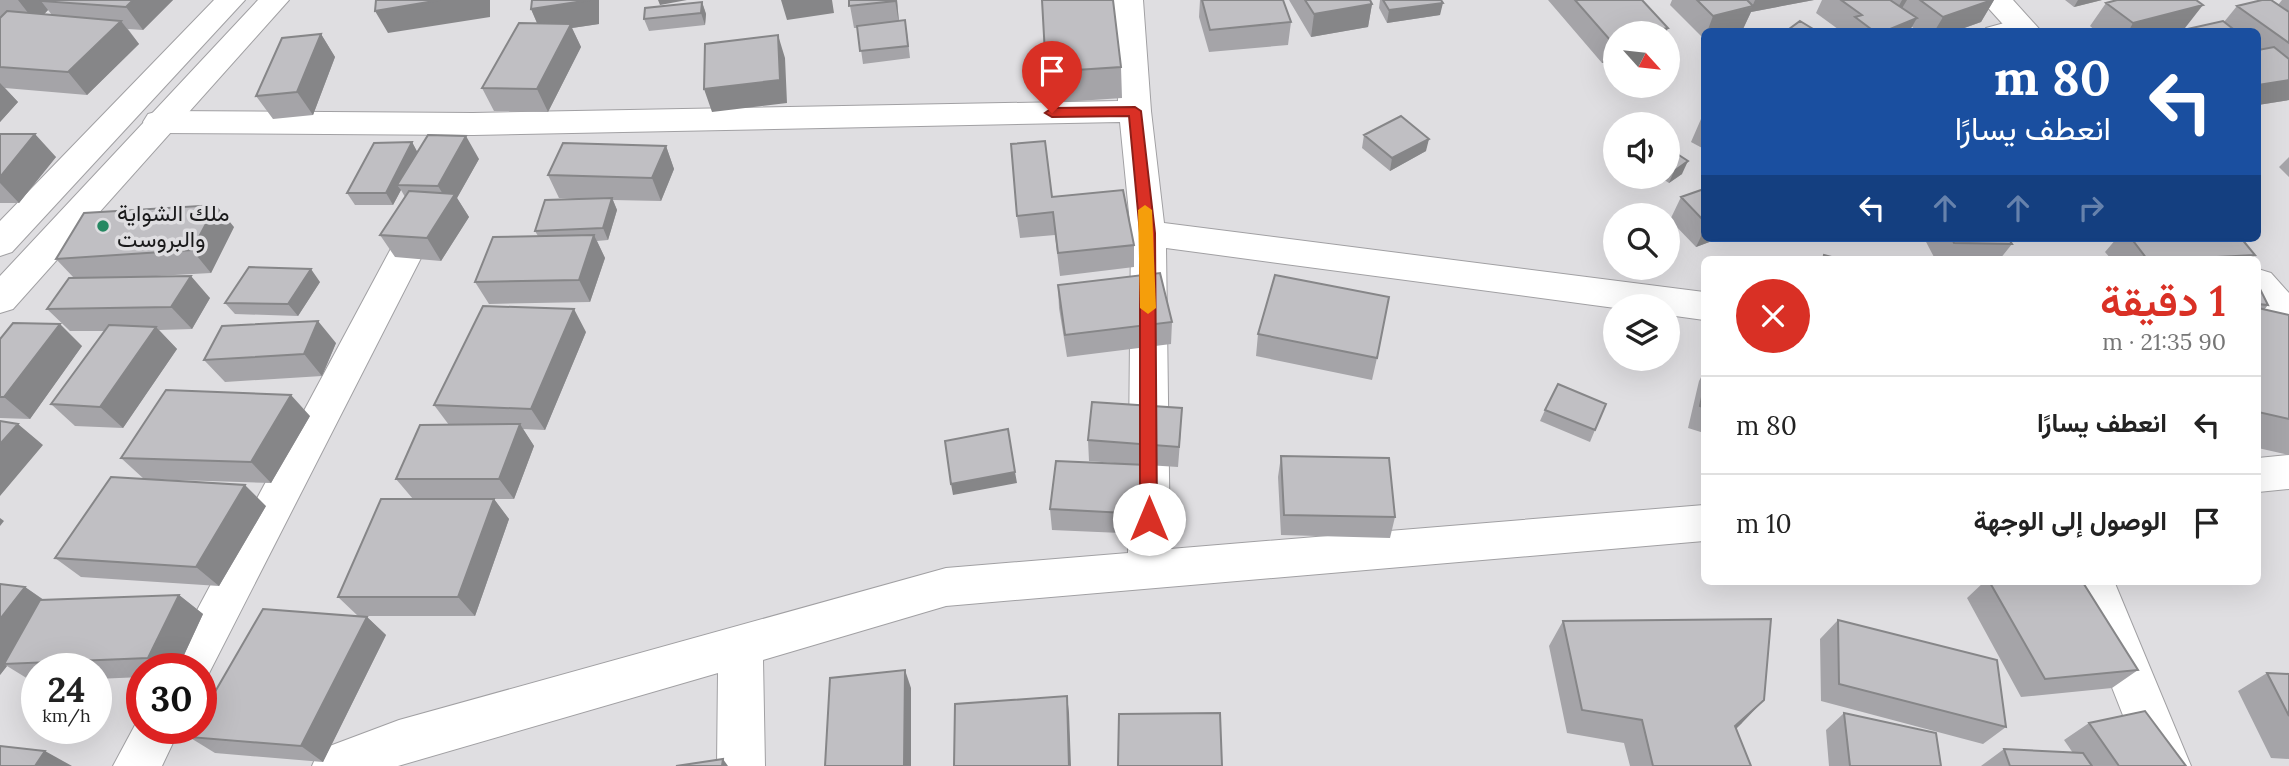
<!DOCTYPE html>
<html lang="ar">
<meta charset="utf-8">
<style>
body{margin:0;font-family:Lora,Vazirmatn,serif;background:#f6f6f6;color:#222;direction:rtl;height:100vh;display:flex;flex-direction:column;font-size:26px;white-space:nowrap}
*{box-sizing:border-box;margin:0}
p{font-size:23px;color:#767676}
.icon{flex:none;width:38px;height:38px;fill:none;stroke:currentColor;stroke-width:2;stroke-linecap:round;stroke-linejoin:round}
.map{position:relative;flex:1;overflow:hidden;direction:ltr}
.side{position:absolute;left:1701px;top:256px;width:560px;height:329px;display:flex;flex-direction:column;background:#fff;border-radius:10px;box-shadow:0 7px 28px #0002;direction:rtl}
.side>*{flex:none}
.hud{position:absolute;left:1701px;top:28px;width:560px;height:214px;border-radius:10px;box-shadow:0 7px 28px #0002;direction:rtl;background:#1a4fa0;color:#fff;overflow:hidden}
.needle{width:46px;rotate:117deg}
.fabs{position:absolute;left:1603px;top:21px;display:grid;gap:14px}
.fabs a{display:grid;place-items:center;width:77px;height:77px;border-radius:50%;background:#fff;box-shadow:0 7px 28px #0002;font-size:35px}
.speed{position:absolute;left:21px;top:653px;display:flex;gap:14px;font-size:35px;font-weight:700;text-align:center}
.speed>*{display:grid;place-content:center;width:91px;height:91px;border-radius:50%;background:#fff;box-shadow:0 7px 28px #0002;line-height:1}
.speed small{font-size:18px;font-weight:400}
.speed .limit{border:10px solid #d22;background:#fff;color:#111}
.pin{position:absolute;display:grid;place-items:center;width:60px;height:60px;color:#fff;margin:-72px -30px;border-radius:50% 50% 50% 0;rotate:-45deg;box-shadow:0 0 7px #0007}
.pin .icon{rotate:45deg}
.me{position:absolute;width:77px;margin:-38px;rotate:0deg;stroke-linejoin:round;filter:drop-shadow(0 0 5px #0008)}
.turn{display:flex;align-items:center;gap:24px;height:147px;padding:0 35px;font-size:32px}
.turn .icon{width:91px;height:91px;stroke-width:2.5}
.turn b{display:block;font-size:49px;line-height:60px}
.lanes{display:flex;align-items:center;height:66px;padding:0 35px;background:#0003;justify-content:center;gap:35px;direction:ltr}
.lanes .off{opacity:.35}
.round{display:grid;place-items:center;flex:none;width:74px;height:74px;border-radius:37px;background:#f6f6f6}
.overview{display:flex;align-items:center;justify-content:space-between;height:119px;padding:0 35px}
h1{font-size:42px;font-weight:600;line-height:52px;color:#d93025}
ul{padding:0;list-style:none}
li{display:flex;align-items:center;gap:21px;height:98px;padding:0 35px;border-top:2px solid #e0e0e0}
li div{flex:1}
li b{display:block;font-size:26px}
li em{font-style:normal}
.map>svg:first-child{display:block}
</style>
<div class="map">
<svg width="2289" height="766" viewBox="0 0 2289 766">
<rect width="100%" height="100%" fill="#dfdee1"/>
<g fill="none" stroke-linecap="round" stroke-linejoin="round">
<defs>
<path id="lane" d="M2019,19L2025,20L2027,24C2016,34 1999,32 1984,32L1986,28Z"/>
<path id="street" d="M1113,0H1143L1151,111L1164,223L1704,292V320L1668,315V306L1615,308L1166,248L1170,549L1704,505V541L946,606L763,660L765,766H717L718,673L398,766H312L319,750L399,720L946,568L1128,553L1131,233L1120,122L473,135L159,133L148,130L143,122L148,114L159,111L473,113L1118,101Z
M1981,0H2013L2042,32H2010Z
M427,201L439,204L444,213L204,683L201,684V668H166L410,213L415,204Z
M2258,269L2271,273L2289,293V331L2276,327L2258,306Z
M2289,455V489L2258,492V458Z
M2070,581H2114L2191,766H2143Z
M142,712V728H180L162,766H113Z"/>
<path id="secondary" d="M214,0H245L12,252L0,256V221Z
M258,0H289L13,309L0,313V276Z"/>
</defs>
<use href="#lane" stroke="#a1a0a3" stroke-width="2"/>
<use href="#street" stroke="#a1a0a3" stroke-width="2"/>
<use href="#secondary" stroke="#a1a0a3" stroke-width="2"/>
<use href="#lane" fill="#fff" fill-rule="evenodd"/>
<use href="#street" fill="#fff" fill-rule="evenodd"/>
<use href="#secondary" fill="#fff" fill-rule="evenodd"/>
</g>
<path fill="#a5a4a8" fill-rule="evenodd" d="M0,0H173L143,30L128,29L139,44L87,95L5,88L18,102L0,122ZM48,10L52,15L44,14Z
M532,0H599V24L572,28L581,47L548,112L494,111L482,88L537,23L531,9Z
M849,0H897L899,21L907,32L910,58L863,64L858,28H854Z
M1042,0L1121,67L1122,98L1048,103Z
M1200,0H1283L1291,22L1288,45L1209,52L1199,17Z
M1289,0H1370L1372,4L1368,27L1311,37Z
M1380,0H1441L1440,15L1387,23L1379,8Z
M1548,0H1642L1615,33V60L1602,63Z
M1672,0H1814L1751,12L1743,29L1734,32H1704V39L1670,5Z
M1822,0H1994L1981,22L1953,32H1918L1911,26L1909,32H1842L1816,13Z
M2065,0H2102L2074,7Z
M2282,0H2289V100L2258,105V32H2174L2224,22L2237,6L2278,5Z
M702,2L706,14L705,25L649,31L644,19Z
M2106,3L2185,28L2171,32H2097L2090,26Z
M321,34L335,57L313,115L273,119L256,96Z
M1704,115V149L1691,142L1701,119Z
M0,134L56,157L19,203H0Z
M1364,135L1426,151L1390,171L1362,148Z
M412,142L417,152L479,159L457,198L469,217L441,261L395,257L380,235L405,197L401,190L393,205H355L347,193Z
M666,146L674,169L661,201L613,200L617,210L608,240L597,241L605,258L590,302L489,304L475,282L538,236L535,231L583,199L559,198L548,175Z
M1668,148L1682,174L1669,183L1660,177H1668Z
M2289,157V177L2279,167Z
M1704,189V238H1720L1696,247L1670,220L1681,197Z
M1052,197L1134,245V267L1060,276L1055,235L1020,238L1017,216Z
M234,227L211,273L156,276L210,298L192,329L159,330L177,349L123,428L75,426L51,404L105,331H70L47,309L74,278L56,259Z
M1924,238H2008L2012,244L2000,259H1935Z
M2117,238H2241L2255,255L2251,259H2111L2105,252Z
M320,282L298,316L235,314L225,303Z
M1058,285L1172,322L1171,344L1067,357L1059,308Z
M2258,285L2268,305L2264,310L2289,315V455L2258,448Z
M586,332L545,430L523,429L534,446L514,499H494L509,519L475,616H358L338,597L413,499L396,479L449,425L434,405Z
M1258,334L1377,358L1372,380L1256,356Z
M0,339L82,346L30,419L0,418Z
M336,343L322,376L225,382L204,360Z
M1704,372V433L1688,428L1699,381Z
M1545,410L1595,430L1590,442L1540,421Z
M310,416L271,483L144,479L121,458Z
M1181,429L1178,467L1147,465V486L1144,534L1052,530L1050,509L1140,465L1089,461L1088,440Z
M1281,456L1395,517L1390,538L1281,535L1278,477Z
M266,506L219,586L81,577L55,558Z
M1985,581H2082L2138,670L2112,688L2021,697L1967,598Z
M25,587L44,600L179,595L203,614L178,668H142V677L96,679V668H37V682H33L7,666L0,675Z
M367,617L386,635L323,762L215,753L189,737Z
M1838,620L2006,727L1983,744L1821,701L1820,639Z
M1563,621L1742,723L1736,729L1751,766H1630L1624,743L1567,733L1549,646Z
M2267,673L2289,674V759L2271,758L2238,691Z
M1844,713L1941,766H1829L1826,730Z
M2089,723L2186,766H1981L2004,749L2073,753L2064,740Z"/>
<path fill="#868688" d="M18,0H57L41,1L48,10L36,23Z
M133,0H173L143,30L126,7Z
M440,0H490V17L388,33L375,11Z
M590,0H599V24L572,28L581,47L548,112L537,89L541,32L531,9Z
M658,0H687L660,5Z
M781,0H832L834,13L787,20Z
M895,0H897L899,24Z
M1755,0H1814L1751,12L1743,29L1734,32H1707L1713,16L1752,7Z
M1902,0H1907L1901,10L1895,13Z
M1992,0H1994L1981,22L1953,32H1934L1943,17Z
M2078,0H2102L2074,7Z
M702,2L706,14L705,25L701,13Z
M1443,3L1440,15L1387,23L1389,10Z
M1372,4L1368,27L1311,37L1314,14Z
M2203,5L2185,28L2171,32H2128L2133,23Z
M1917,18L1909,32H1883Z
M121,21L139,44L87,95L68,72Z
M1668,28L1666,33H1641Z
M321,34L335,57L313,115L297,92Z
M778,35L785,58L787,103L712,112L704,89Z
M1615,39V60L1602,63L1610,40Z
M2289,80V100L2258,105V85Z
M0,83L18,102L0,122Z
M35,134L56,157L19,203L0,183V177Z
M466,136L479,159L457,198L469,217L441,261L427,238L449,204L438,186Z
M1429,139L1426,151L1390,171L1392,158Z
M412,142L419,155L397,185L401,190L393,205L386,193Z
M666,146L674,169L661,201L652,178Z
M1688,161L1682,174L1669,183L1674,171Z
M612,198L617,210L608,240L603,228Z
M216,205L234,227L211,273L192,250Z
M1704,230V238H1720L1696,247Z
M594,235L605,258L590,302L579,280Z
M311,269L320,282L298,316L288,304Z
M191,276L210,298L192,329L171,307Z
M574,309L586,332L545,430L531,409Z
M318,321L336,343L322,376L304,354Z
M60,324L82,346L30,419L4,397Z
M156,327L177,349L123,428L100,407Z
M291,395L310,416L271,483L251,462Z
M18,424L43,445L0,496V444Z
M520,424L534,446L514,499L499,479Z
M1147,465V486L1144,534V514Z
M1015,472L1017,483L953,495L951,484Z
M245,485L266,506L219,586L196,567Z
M494,499L509,519L475,616L458,597Z
M0,518L4,521L0,526Z
M25,587L52,606L4,664L7,666L0,675V619Z
M179,595L203,614L178,668H163L148,658Z
M367,617L386,635L323,762L301,746Z
M905,670L911,688V766H904Z
M1067,696L1069,713L1071,766H1069Z
M1764,700L1742,723L1714,749L1735,726Z
M45,751L72,766H35Z
M723,759L728,766H722Z"/>
<path fill="#c0bfc3" stroke="#868688" stroke-width="2" d="M42,0H133L126,7L41,1Z
M376,0H440L375,11Z
M532,0H590L531,9Z
M849,0H895V1L849,6Z
M1042,0H1113L1121,67L1046,72Z
M1202,0H1283L1291,22L1210,30Z
M1305,0H1370L1372,4L1314,14Z
M1383,0H1441L1443,3L1389,10Z
M1575,0H1642L1668,28L1641,33H1615V39L1610,40Z
M1697,0H1747L1753,6L1713,16Z
M1841,0H1890L1917,18L1883,32H1875L1855,17L1862,15Z
M1920,0H1992L1943,17Z
M2117,0H2196L2203,5L2133,23L2106,3Z
M2262,0H2271L2289,12V43L2237,6Z
M702,2L701,13L644,19L645,8Z
M7,11L121,21L68,72L0,67V18Z
M905,20L908,46L860,51L857,26Z
M1800,21L1818,32H1785Z
M2223,21L2237,32H2174Z
M519,23L571,24L537,89L482,88Z
M321,34L297,92L256,96L282,38Z
M778,35L780,80L704,89L705,44Z
M2274,47L2289,59V80L2258,85V50Z
M1401,116L1429,139L1392,158L1364,135Z
M0,134H35L0,177Z
M428,135L466,136L438,186L397,185Z
M1045,141L1052,197L1123,190L1134,245L1058,253L1053,212L1017,216L1011,144Z
M412,142L386,193H347L374,143Z
M563,143L666,146L652,178L548,175Z
M1668,148L1688,161L1674,171L1668,166Z
M1704,189V221L1681,197Z
M409,191L455,194L427,238L380,235Z
M612,198L603,228L535,231L545,200Z
M216,205L192,250L56,259L84,213Z
M594,235L579,280L475,282L493,237Z
M1952,238H2008L2012,244L1954,243Z
M2131,238H2241L2255,255L2179,259H2147Z
M1824,255L1839,259H1823Z
M249,267L311,269L288,304L225,303Z
M1160,273L1172,322L1065,335L1058,285Z
M1275,275L1389,297L1377,358L1258,334Z
M191,276L171,307L47,309L69,278Z
M2258,285L2268,305L2258,304Z
M483,306L574,309L531,409L434,405Z
M2258,308L2289,315V419L2258,412Z
M318,321L304,354L204,360L222,326Z
M13,323L60,324L4,397H0V339Z
M109,325L156,327L100,407L51,404Z
M1558,384L1606,404L1595,430L1545,410Z
M1704,388V408L1700,406Z
M166,390L291,395L251,462L121,458Z
M1092,402L1182,408L1179,447L1088,440Z
M0,421L18,424L0,444Z
M520,424L499,479H396L420,425Z
M1008,429L1015,472L951,484L945,441Z
M1281,456L1389,458L1395,517L1284,515Z
M1056,461L1147,465L1144,514L1050,509Z
M111,477L245,485L196,567L55,558Z
M381,499H494L458,597H338Z
M1989,581H2082L2138,670L2045,679Z
M0,584L25,587L0,619Z
M179,595L148,658L4,664L40,600Z
M263,609L367,617L301,746L189,737L194,728H201V716Z
M1771,619L1764,700L1735,726L1751,766H1653L1642,720L1582,710L1563,621Z
M1838,620L1997,660L2006,727L1839,684Z
M905,670L904,766H825L830,678Z
M2267,673L2289,674V716Z
M1067,696L1069,766H954L955,704Z
M2145,711L2186,766H2119L2089,723Z
M1220,713L1222,766H1118L1119,714Z
M1844,713L1936,733L1941,766H1850Z
M0,746L45,751L35,766H0Z
M2004,749L2083,753L2092,766H2010Z
M723,759L722,766H676Z"/>
<path fill="#d93025" stroke="#8d1f18" stroke-width="2" d="M1135,107L1141,111L1155,233L1157,519L1155,524L1149,526L1142,524L1140,519V233L1129,116L1052,117L1045,113L1052,108Z"/>
<path fill="#f59e0b" d="M1145,205L1152,210L1156,308L1148,314L1140,308L1138,210Z"/>
<circle fill="#258862" stroke="#dfdee1" stroke-width="2.5" cx="103" cy="226" r="7"/>
<g text-anchor="middle" stroke-width="7" stroke-linejoin="round" paint-order="stroke">
<g font-size="23" fill="#1a1a1b" stroke="#dfdee1" text-anchor="start">
<text x="117" y="221">ملك الشواية<tspan x="117" dy="26">والبروست</tspan></text>
</g>
</g>
</svg>
<div class="fabs">
<a><svg class="needle" viewBox="-14 -14 28 28"><path d="M0-13l5 13h-10z" fill="#e53935"/><path d="M0 13l5-13h-10z" fill="#767676"/></svg></a>
<a><svg class="icon" aria-label="sound" viewBox="0 0 24 24"><path d="M4 9h4l5-4v14l-5-4H4zM17 9q2 3 0 6"/></svg></a>
<a><svg class="icon" aria-label="search" viewBox="0 0 24 24"><circle cx="10" cy="10" r="6"/><path d="M15 15l6 6"/></svg></a>
<a><svg class="icon" aria-label="layers" viewBox="0 0 24 24"><path d="M12 4l9 5-9 5-9-5zM3 14l9 5 9-5"/></svg></a>
</div>
<div class="speed"><div>24<small>km/h</small></div><div class="limit">30</div></div>
<div class="pin" style="left:1052px;top:113px;background:#d93025"><svg class="icon" aria-label="arrive" viewBox="0 0 24 24"><path d="M6 21V4h12l-3 4 3 4H6"/></svg></div>
<svg class="me" style="left:1149px;top:519px" viewBox="-20 -20 40 40"><circle r="19" fill="#fff"/><path d="M0-13L10 11 0 6-10 11z" fill="#d93025"/></svg>
<div class="hud">
<div class="turn"><svg class="icon" aria-label="left" viewBox="0 0 24 24"><path d="M17 20v-9H6M10 6l-5 5 5 5"/></svg><div><b>80 m</b>انعطف يسارًا</div></div>
<div class="lanes"><svg class="icon" aria-label="left" viewBox="0 0 24 24"><path d="M17 20v-9H6M10 6l-5 5 5 5"/></svg><svg class="icon off" aria-label="ahead" viewBox="0 0 24 24"><path d="M12 20V5M6 11l6-6 6 6"/></svg><svg class="icon off" aria-label="ahead" viewBox="0 0 24 24"><path d="M12 20V5M6 11l6-6 6 6"/></svg><svg class="icon off" aria-label="right" viewBox="0 0 24 24"><path d="M7 20v-9h11M14 6l5 5-5 5"/></svg></div>
</div>
<section class="side">
<div class="overview"><div><h1>1 دقيقة</h1><p>90 m · 21:35</p></div><a class="round" style="background:#d93025;color:#fff"><svg class="icon" aria-label="close" viewBox="0 0 24 24"><path d="M6 6l12 12M18 6L6 18"/></svg></a></div>
<ul>
<li><svg class="icon" aria-label="left" viewBox="0 0 24 24"><path d="M17 20v-9H6M10 6l-5 5 5 5"/></svg><div><b>انعطف يسارًا</b></div><em>80 m</em></li>
<li><svg class="icon" aria-label="arrive" viewBox="0 0 24 24"><path d="M6 21V4h12l-3 4 3 4H6"/></svg><div><b>الوصول إلى الوجهة</b></div><em>10 m</em></li>
</ul>
</section>
</div>
